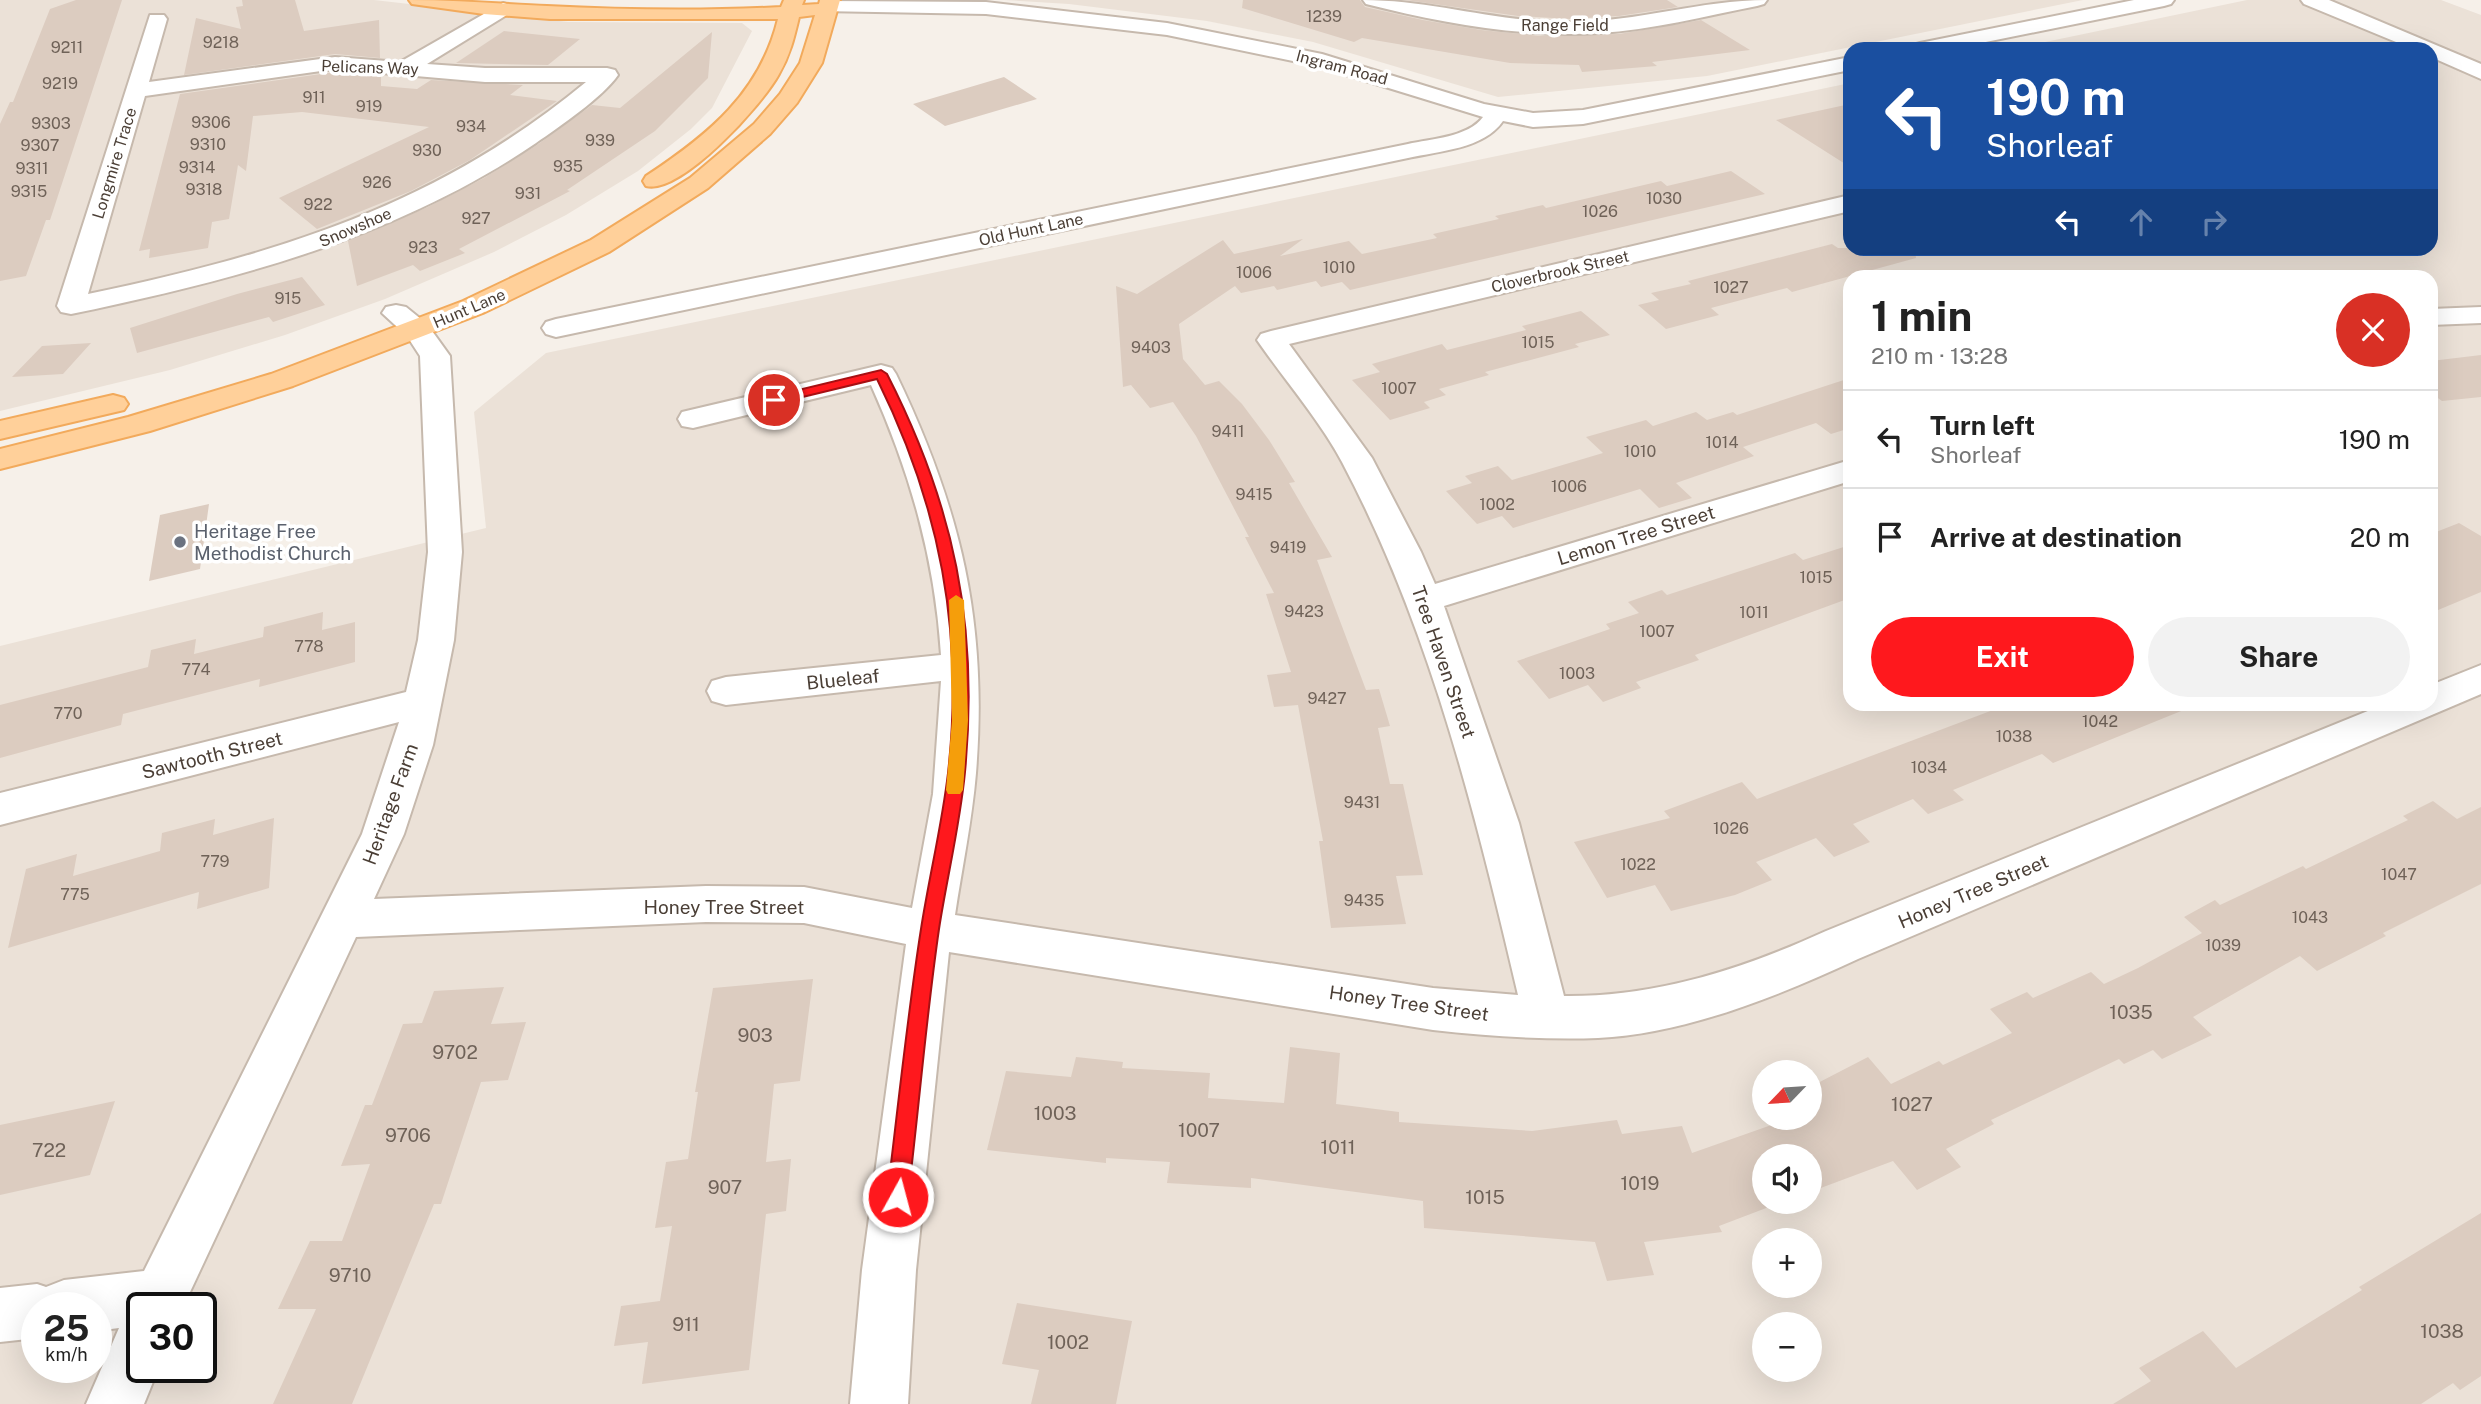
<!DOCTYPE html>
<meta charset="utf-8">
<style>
body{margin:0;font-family:"Public Sans",sans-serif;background:#f2f2f2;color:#222;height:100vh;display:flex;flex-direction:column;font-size:26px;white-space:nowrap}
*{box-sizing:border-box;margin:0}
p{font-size:23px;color:#767676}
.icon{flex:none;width:38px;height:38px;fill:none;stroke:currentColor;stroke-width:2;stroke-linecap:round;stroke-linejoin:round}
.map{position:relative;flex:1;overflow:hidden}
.sheet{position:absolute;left:1843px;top:270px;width:595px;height:441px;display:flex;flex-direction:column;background:#fff;border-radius:21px;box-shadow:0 7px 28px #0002}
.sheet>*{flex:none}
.hud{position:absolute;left:1843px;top:42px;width:595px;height:214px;border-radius:21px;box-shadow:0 7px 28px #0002;background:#1a4fa0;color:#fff;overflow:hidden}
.needle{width:46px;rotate:245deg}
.tools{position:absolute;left:1752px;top:1060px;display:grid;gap:14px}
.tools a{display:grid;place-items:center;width:70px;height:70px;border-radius:50%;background:#fff;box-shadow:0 7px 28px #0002;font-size:35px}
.speed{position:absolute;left:21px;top:1292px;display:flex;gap:14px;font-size:35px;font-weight:700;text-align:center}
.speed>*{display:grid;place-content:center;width:91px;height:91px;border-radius:50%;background:#fff;box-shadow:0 7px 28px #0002;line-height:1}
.speed small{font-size:18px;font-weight:400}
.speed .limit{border:4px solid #111;border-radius:10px;background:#fff;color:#111}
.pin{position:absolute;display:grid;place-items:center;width:60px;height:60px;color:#fff;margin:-30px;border:4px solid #fff;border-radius:50%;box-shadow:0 2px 7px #0007}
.me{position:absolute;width:77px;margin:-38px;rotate:7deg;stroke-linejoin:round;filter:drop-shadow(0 0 5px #0008)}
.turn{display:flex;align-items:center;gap:24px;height:147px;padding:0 28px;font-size:32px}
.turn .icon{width:91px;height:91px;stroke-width:2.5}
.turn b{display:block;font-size:49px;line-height:60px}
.lanes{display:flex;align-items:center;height:66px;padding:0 28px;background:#0003;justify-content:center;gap:35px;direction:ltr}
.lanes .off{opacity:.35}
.round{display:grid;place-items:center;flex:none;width:74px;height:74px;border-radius:37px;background:#f2f2f2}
.headline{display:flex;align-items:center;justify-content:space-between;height:119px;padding:0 28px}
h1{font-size:42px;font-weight:700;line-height:52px}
.cta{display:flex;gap:14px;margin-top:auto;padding:14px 28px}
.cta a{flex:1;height:80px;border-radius:42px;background:#ff181d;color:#fff;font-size:28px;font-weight:700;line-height:80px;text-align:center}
.cta a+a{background:#f2f2f2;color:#222}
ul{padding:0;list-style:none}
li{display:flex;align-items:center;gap:21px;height:98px;padding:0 28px;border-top:2px solid #e0e0e0}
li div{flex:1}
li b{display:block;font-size:26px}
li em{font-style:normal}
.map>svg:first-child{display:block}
</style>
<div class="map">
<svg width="2481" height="1404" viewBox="0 0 2481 1404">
<rect width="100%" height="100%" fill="#f6f0e9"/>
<path fill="#ebe1d7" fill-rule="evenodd" d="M0,0H374L568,22L742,23L752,31L712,108L691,129L638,171L566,215L494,252L385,299L285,335L170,370L0,411Z
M1004,0H2083L1707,76L1498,97L1313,42L1207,21L1069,4Z
M2247,0H2441L2481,15V1404H0V646L486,528L474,412L546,353L1850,83V248H2431V49H2012ZM1850,276H2431V704H1850ZM1764,1073H1810V1118H1764ZM1764,1157H1810V1202H1764ZM1764,1241H1810V1286H1764ZM37,1307H96V1367H37ZM142,1307H201V1367H142ZM1764,1325H1810V1370H1764Z"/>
<path fill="#dcccc0" d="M76,0H122L53,211L50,220H46L26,276L0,281V124L10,102H13L50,9Z
M242,0H295L304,31L379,20L380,58L335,54L184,75L196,18L241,29L236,7L243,6Z
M1243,0H1360L1365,7L1423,20L1481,30L1540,36L1619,34L1701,20L1750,50L1652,62L1657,66L1582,72L1579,65L1510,63L1362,38L1354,42L1242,8Z
M1406,0H1667L1678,7L1619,16L1570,19L1518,16Z
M504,31L580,39L548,65L456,63Z
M712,32L708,78L655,131L567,190L570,191L459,249L465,253L420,271L413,265L357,286L348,241L428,207L484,178L537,145L592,105L620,108Z
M335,72L381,76V86L417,89L431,80L523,85L510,95L557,101L470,160L411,191L317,229L279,198L429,127L302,112L253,116L246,171L238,165L229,219L212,222L208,248L149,258L150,249L139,251L180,94Z
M1004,77L1037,99L945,126L913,104Z
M1850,104V167L1776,120Z
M1731,171L1765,194L1350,290L1342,282L1321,287L1316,281L1277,290L1274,286L1241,293L1235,286L1179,324L1183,359L1205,385L1219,381L1242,404L1269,440L1295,482L1289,483L1332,557L1317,560L1366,690L1379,689L1390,726L1378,728L1390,784H1403L1423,875L1396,876L1406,924L1331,928L1319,841H1323L1298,705L1274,707L1267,675L1291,672L1266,594L1274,593L1245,537H1249L1196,436L1173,402L1150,408L1131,385L1123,387L1116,286L1137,294L1223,240L1234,254L1303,239L1280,256L1349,241L1362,254L1437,238L1433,234L1499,219L1495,216L1543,205L1546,208L1661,181L1667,186Z
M1832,244L1838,248H1915L1916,258L1792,292L1787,288L1711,308L1719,315L1666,329L1638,305L1659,300L1651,293L1691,284L1688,281Z
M302,277L325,305L273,322L269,317L137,353L130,328L237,294Z
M1581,311L1610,335L1575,344L1579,347L1485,372L1489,375L1439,389L1446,395L1424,402L1430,408L1390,420L1352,380L1380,372L1372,364L1442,344L1447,350L1526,330L1522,326Z
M91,343L63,374L12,377L42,346Z
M2481,355V397L2442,401L2431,393V361Z
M1850,378V428L1831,434L1816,423L1743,447L1754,456L1676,483L1692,498L1659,508L1640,489L1513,528L1502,516L1477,524L1446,491L1472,483L1465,476L1498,466L1512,480L1603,453L1586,437L1646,420L1653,426L1696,412L1707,420L1733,412L1737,415Z
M209,504L200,569L149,581L160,515Z
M2459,523L2481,536V592L2431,613V534Z
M1850,545V598L1695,655L1699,660L1636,682L1641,688L1603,702L1588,685L1549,699L1517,661L1610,629L1606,624L1639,613L1628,602L1662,590L1667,595L1795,553L1803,560Z
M323,612L322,630L355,622V662L259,687L260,679L123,714L121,725L0,758V705L148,667L151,650L196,639L194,654L263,637L264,627Z
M2009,704L2196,705L2053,763L2042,754L1953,790L1964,800L1928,814L1913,799L1853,824L1870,842L1834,857L1816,838L1756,862L1772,880L1735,895L1671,911L1655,885L1607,898L1574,842L1670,818L1664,811L1742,782L1757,799Z
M2433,801L2457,819L2481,807V884L2383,933L2386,936L2317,971L2300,956L2193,1017L2212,1035L2162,1059L2153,1050L2124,1064L2119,1059L1991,1120L1994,1124L1946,1149L1961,1167L1917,1190L1893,1161L1810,1192V1157H1764V1202H1782L1719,1226L1722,1232L1644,1242L1654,1275L1607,1281L1595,1242L1424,1228L1423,1201L1251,1178V1188L1167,1183L1170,1162L1106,1158V1163L987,1150L1006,1071L1071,1077L1076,1057L1123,1062L1122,1068L1210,1073L1208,1098L1284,1103L1290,1047L1340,1053L1336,1104L1399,1112V1122L1532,1131L1617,1120L1622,1134L1682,1126L1692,1153L1791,1118H1810V1087L1868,1057L1891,1084L1939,1061L1943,1065L2012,1033L1990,1009L2027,992L2033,998L2091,972L2104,984L2138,968L2202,933L2184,917L2215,900L2220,905L2303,866L2306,869L2408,820L2403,816Z
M274,818L269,888L197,909L199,892L8,948L26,869L77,854L73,876L160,851L162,833L215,819L213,835Z
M813,979L800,1081L774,1084L766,1162L791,1159L786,1211L766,1214L749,1370L642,1384L648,1342L614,1346L621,1306L660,1301L672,1226L655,1228L666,1162L688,1159L698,1092H695L713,988Z
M504,987L491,1024L526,1022L508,1080L481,1082L441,1204H434L352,1404H273L316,1309H278L310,1241H342L370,1164L341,1166L365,1105H372L403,1024L422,1023L434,991Z
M115,1101L90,1175L0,1195V1125Z
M2481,1213V1376L2460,1390L2453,1383L2421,1404H2113L2151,1381L2139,1368L2203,1331L2236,1368L2362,1290L2359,1287Z
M1017,1303L1132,1321L1116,1404H1031L1039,1370L1002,1364Z"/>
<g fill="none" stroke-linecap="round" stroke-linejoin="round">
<defs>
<path id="minor" d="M1363,0C1433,0 1500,23 1570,22C1637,22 1701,0 1767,0L1764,4L1757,6C1705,16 1652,30 1599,33C1520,38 1442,23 1366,4Z
M2134,0H2174L2171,4L2164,6L1951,49H1909L1913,45L1920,43Z
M2301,0H2329L2481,64V79L2431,57V49H2413L2304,4Z
M827,1L986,2L1167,23L1322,54L1484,104L1533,113L1583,110L1850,57V70L1583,124L1533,127L1503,121C1484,149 1439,151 1408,158L556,337L546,334L542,328L546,322L556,319L1408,144C1430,139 1469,137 1483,117L1317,66L1167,35L986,14L820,11L817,7L820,3Z
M503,3L510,5L513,9L510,13L427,64L485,68H607L615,70L618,75C603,97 559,127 536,143C396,238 235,280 71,314L61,312L57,306L150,15H164L167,19L149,82L335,57L400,62ZM335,69L485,82H586C437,206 275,255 88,294L145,96Z
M1850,195V211L1289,344L1372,458L1421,552L1435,584L1850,460V481L1444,606L1519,823L1564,996C1656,997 1743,969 1826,931L2385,704H2431V685L2481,665V694L1858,959C1781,995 1685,1034 1598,1038C1544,1040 1487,1036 1433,1030L949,952L916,1270L908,1404H850L862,1270L906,944L804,923L706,922L356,937L183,1307H142V1367H159L144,1404H86L119,1328L96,1331V1307H37V1338L0,1342V1288L37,1284L46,1287L64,1280L144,1271L362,834L399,722L0,825V793L406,692L418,640L428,552L420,356L407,336L382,313L386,307L396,305L406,307L427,324L450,356L462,552L454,640L433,745L404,834L374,899L706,886L804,887L912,908L933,794L941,681L726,705L712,701L707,691L712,681L726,677L941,655C935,559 910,472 871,385L693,428L682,426L678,419L682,412L881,365L892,368L896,374C961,509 988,623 976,773C972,821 962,868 955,915L1433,988L1518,995C1475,812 1430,628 1342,462C1321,422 1283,378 1257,340L1261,334L1271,331Z
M2481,307V323L2431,325V309Z"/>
<path id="major" d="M409,0C455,0 501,4 547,6C625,10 704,11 781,7L784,0H804L802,5L819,4L820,0H840L822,63L797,103L770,134L708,188L609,252L483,313L293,386L150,431L0,469V449L128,417L271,374L463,301L591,240L690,178L754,124L780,94L800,63L815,15L799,17C794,38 790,55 779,74C763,104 681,195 646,186L643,181L646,176C708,135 760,93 778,19H550L484,14L412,4Z
M113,395L124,398L128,404L124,410L0,439V421Z"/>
</defs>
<use href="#minor" stroke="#c6b9ad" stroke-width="4"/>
<use href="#major" stroke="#f2aa5c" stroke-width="4"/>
<use href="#minor" fill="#fff" fill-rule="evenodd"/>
<use href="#major" fill="#ffd09a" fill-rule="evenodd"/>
</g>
<path fill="#ff181d" stroke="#a61013" stroke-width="2" d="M881,370L887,374C954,505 979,625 965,772C960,825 947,877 939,929C926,1018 919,1108 908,1197L905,1204L898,1207L890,1204L887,1197C898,1108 907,1018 921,929C929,877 942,825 948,773C964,631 940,506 877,379L774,404L768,400L769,397Z"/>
<path fill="#f59e0b" d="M956,595L964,600L968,720L963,790L960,794H948L946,790L952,720L949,600Z"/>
<circle fill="#6b7280" stroke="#fff" stroke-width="2.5" cx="180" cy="542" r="7"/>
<g text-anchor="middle" stroke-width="7" stroke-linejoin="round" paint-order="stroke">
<g font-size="16" fill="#6f6258">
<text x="1324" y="22">1239</text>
<text x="221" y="48">9218</text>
<text x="67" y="53">9211</text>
<text x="60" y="89">9219</text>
<text x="314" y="103">911</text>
<text x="369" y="112">919</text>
<text x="211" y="128">9306</text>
<text x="51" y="129">9303</text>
<text x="471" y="132">934</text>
<text x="600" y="146">939</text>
<text x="208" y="150">9310</text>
<text x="40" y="151">9307</text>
<text x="427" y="156">930</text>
<text x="568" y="172">935</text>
<text x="197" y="173">9314</text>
<text x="32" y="174">9311</text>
<text x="377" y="188">926</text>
<text x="204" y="195">9318</text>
<text x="29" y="197">9315</text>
<text x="528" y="199">931</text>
<text x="1664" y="204">1030</text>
<text x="318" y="210">922</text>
<text x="1600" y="217">1026</text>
<text x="476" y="224">927</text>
<text x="423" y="253">923</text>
<text x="1339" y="273">1010</text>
<text x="1254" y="278">1006</text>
<text x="1731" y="293">1027</text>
<text x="288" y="304">915</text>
<text x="1538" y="348">1015</text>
<text x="1151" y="353">9403</text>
<text x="1399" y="394">1007</text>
<text x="1228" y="437">9411</text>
<text x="1722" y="448">1014</text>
<text x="1640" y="457">1010</text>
<text x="1569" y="492">1006</text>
<text x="1254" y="500">9415</text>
<text x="1497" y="510">1002</text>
<text x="1288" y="553">9419</text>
<text x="1816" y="583">1015</text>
<text x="1304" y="617">9423</text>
<text x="1754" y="618">1011</text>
<text x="1657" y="637">1007</text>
<text x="309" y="652">778</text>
<text x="196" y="675">774</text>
<text x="1577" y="679">1003</text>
<text x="1327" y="704">9427</text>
<text x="68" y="719">770</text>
<text x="2100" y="727">1042</text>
<text x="2014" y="742">1038</text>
<text x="1929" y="773">1034</text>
<text x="1362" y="808">9431</text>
<text x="1731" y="834">1026</text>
<text x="215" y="867">779</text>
<text x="1638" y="870">1022</text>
<text x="2399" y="880">1047</text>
<text x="75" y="900">775</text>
<text x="1364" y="906">9435</text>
<text x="2310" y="923">1043</text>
<text x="2223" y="951">1039</text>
</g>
<g font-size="16" fill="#4b3f36" stroke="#fff">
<text x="1565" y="31">Range Field</text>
<text transform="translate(370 67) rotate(2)" y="6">Pelicans Way</text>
<text transform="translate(1342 67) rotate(15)" y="6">Ingram Road</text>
<text transform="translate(114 163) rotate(-73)" y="6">Longmire Trace</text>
<text transform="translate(355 227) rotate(-23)" y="6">Snowshoe</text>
<text transform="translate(1031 229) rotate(-12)" y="6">Old Hunt Lane</text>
<text transform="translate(1560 271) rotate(-13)" y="6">Cloverbrook Street</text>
<text transform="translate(469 308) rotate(-23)" y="6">Hunt Lane</text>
</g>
<g font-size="19" fill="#5b616d" stroke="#fff" text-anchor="start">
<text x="194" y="538">Heritage Free<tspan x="194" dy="22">Methodist Church</tspan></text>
</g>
<g font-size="19" fill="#4b3f36" stroke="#fff">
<text transform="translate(1636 535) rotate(-17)" y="7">Lemon Tree Street</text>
<text transform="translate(1444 662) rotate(71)" y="7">Tree Haven Street</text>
<text transform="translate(843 679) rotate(-6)" y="7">Blueleaf</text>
<text transform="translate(212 755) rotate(-14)" y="7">Sawtooth Street</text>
<text transform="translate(390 804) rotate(-70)" y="7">Heritage Farm</text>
<text transform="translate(1973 891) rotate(-23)" y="7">Honey Tree Street</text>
<text x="724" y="914">Honey Tree Street</text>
<text transform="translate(1409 1003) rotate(8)" y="7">Honey Tree Street</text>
</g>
<g font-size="19" fill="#6f6258">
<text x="2131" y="1019">1035</text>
<text x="755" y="1042">903</text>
<text x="455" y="1059">9702</text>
<text x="1912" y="1111">1027</text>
<text x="1055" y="1120">1003</text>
<text x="1199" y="1137">1007</text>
<text x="408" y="1142">9706</text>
<text x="1338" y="1154">1011</text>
<text x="49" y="1157">722</text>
<text x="1640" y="1190">1019</text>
<text x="725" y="1194">907</text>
<text x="1485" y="1204">1015</text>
<text x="350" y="1282">9710</text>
<text x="686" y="1331">911</text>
<text x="2442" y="1338">1038</text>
<text x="1068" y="1349">1002</text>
</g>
</g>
</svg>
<div class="tools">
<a><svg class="needle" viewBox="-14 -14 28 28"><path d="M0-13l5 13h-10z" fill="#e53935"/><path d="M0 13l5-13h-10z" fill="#767676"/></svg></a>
<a><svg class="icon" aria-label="sound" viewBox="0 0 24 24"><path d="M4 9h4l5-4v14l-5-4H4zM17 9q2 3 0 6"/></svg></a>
<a>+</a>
<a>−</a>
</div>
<div class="speed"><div>25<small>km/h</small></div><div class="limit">30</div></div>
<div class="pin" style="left:774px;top:400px;background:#d93025"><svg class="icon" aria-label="arrive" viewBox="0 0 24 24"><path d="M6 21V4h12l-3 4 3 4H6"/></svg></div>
<svg class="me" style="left:898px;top:1197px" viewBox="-20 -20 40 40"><circle r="17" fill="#ff181d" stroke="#fff" stroke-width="3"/><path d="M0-11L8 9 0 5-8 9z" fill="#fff"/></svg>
<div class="hud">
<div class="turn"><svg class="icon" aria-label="left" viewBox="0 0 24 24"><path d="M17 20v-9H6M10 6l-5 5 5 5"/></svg><div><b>190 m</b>Shorleaf</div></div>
<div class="lanes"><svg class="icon" aria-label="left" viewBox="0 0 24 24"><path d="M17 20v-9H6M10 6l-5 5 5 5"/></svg><svg class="icon off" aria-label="ahead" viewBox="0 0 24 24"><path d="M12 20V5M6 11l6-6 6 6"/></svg><svg class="icon off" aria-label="right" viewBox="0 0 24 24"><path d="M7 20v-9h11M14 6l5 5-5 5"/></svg></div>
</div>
<section class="sheet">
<div class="headline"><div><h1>1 min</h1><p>210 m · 13:28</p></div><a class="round" style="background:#d93025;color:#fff"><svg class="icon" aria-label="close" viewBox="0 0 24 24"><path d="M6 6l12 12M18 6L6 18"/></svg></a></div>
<ul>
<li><svg class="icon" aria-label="left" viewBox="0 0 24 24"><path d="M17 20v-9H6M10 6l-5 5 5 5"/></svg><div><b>Turn left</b><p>Shorleaf</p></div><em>190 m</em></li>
<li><svg class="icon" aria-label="arrive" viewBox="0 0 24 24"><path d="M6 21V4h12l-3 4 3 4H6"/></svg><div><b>Arrive at destination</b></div><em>20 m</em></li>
</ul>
<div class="cta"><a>Exit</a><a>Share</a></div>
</section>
</div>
